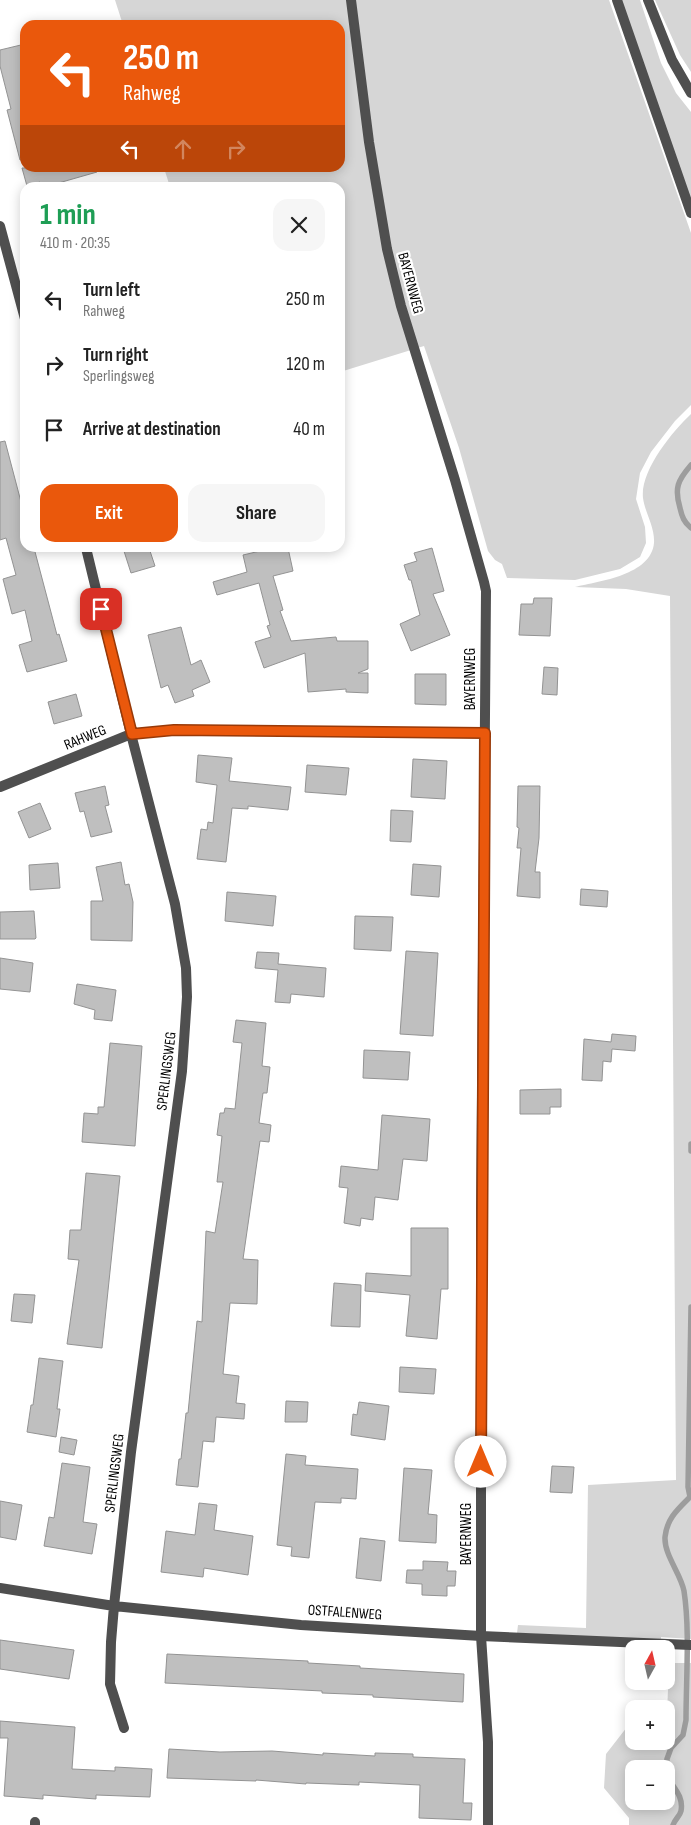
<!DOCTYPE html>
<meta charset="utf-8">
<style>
body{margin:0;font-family:"Sofia Sans Condensed",sans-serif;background:#f6f6f6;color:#222;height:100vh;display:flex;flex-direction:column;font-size:19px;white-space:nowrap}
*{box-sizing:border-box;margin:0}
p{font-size:16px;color:#767676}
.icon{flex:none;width:28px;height:28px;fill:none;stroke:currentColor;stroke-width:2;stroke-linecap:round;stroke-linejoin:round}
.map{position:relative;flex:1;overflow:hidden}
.sheet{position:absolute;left:20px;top:182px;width:325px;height:370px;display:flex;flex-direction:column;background:#fff;border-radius:15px;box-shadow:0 2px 12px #0003}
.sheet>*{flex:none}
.guide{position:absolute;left:20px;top:20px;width:325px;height:152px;border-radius:15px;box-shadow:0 2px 12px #0003;background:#ea580c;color:#fff;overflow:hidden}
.needle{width:32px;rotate:8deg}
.controls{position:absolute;left:625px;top:1640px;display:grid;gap:10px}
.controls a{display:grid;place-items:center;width:50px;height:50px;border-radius:10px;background:#fff;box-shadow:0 2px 12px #0003;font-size:25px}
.pin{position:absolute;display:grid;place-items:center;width:42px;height:42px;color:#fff;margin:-21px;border-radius:10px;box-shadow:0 2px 8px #0006}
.me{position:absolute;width:55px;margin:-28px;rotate:0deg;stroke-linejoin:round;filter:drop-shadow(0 0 4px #0008)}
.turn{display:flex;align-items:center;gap:18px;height:105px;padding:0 20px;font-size:22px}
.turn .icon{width:65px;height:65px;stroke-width:2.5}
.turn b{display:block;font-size:35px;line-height:42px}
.lanes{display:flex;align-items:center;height:48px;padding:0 20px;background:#0003;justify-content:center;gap:25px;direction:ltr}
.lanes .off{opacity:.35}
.round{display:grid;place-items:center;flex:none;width:52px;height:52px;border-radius:15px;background:#f6f6f6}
.overview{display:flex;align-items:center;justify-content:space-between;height:85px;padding:0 20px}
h1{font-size:30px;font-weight:700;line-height:38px;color:#1e9e55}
.cta{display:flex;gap:10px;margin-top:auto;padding:10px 20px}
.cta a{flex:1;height:58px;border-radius:15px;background:#ea580c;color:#fff;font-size:20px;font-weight:700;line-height:58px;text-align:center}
.cta a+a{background:#f6f6f6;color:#222}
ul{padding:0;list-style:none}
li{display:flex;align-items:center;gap:15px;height:65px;padding:0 20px}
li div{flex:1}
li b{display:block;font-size:19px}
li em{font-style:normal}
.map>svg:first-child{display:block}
</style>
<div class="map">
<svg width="691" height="1825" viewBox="0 0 691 1825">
<rect width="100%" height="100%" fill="#fff"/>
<path fill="#d6d6d6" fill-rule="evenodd" d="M115,0H609L691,233V405L675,421L651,452L640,473L636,499L645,527L646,543L640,557L620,569L575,580L507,578L502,564L495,560L488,551L459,448L424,346L340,372V188L170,187L164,168H340V25H123Z
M619,0H640L661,63L676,93L691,112V202Z
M655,0H691V72L680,55Z
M691,414V1639L661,1637V1640L517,1633L518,1625L586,1628L588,1485L676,1480L670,596L626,589L575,587C600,581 651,575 654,543C655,527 645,513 643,498C640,471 672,432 691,414Z
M669,1663H691V1825H629V1818L604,1788L606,1754L627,1727L634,1728V1741H666ZM634,1769H666V1801H634Z"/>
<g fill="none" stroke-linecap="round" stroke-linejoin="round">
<path stroke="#9d9d9d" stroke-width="5.5" d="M691,465C678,480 674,488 680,508C682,517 684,522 691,528
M691,1144V1151
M690,1497L688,1487L691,1307
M666,1769L667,1759L671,1748L683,1735L686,1720C686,1679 690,1630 684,1591C681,1574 664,1555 665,1537C667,1518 678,1509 691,1496
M666,1774C672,1787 684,1795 681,1811C680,1816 675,1819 673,1825"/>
</g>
<path fill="#bfbfbf" stroke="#939393" d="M25,44V159L20,160L7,110L11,109L0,66V50Z
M22,168H96L97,172L41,188L40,182L27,186Z
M5,441L25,517V548H34L57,635L59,634L67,661L27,672L19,645L32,641L25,610L12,614L3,579L16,575L6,538L0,540V442Z
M123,548H149L155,566L131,573Z
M273,548H288L293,571L273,576L283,610L280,611L291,641L336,637L337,641H368V669L358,673H368V693L346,692V689L308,692L305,653L264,668L255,642L271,637L267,626L270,625L259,583L217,595L213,582L247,572L243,555Z
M432,548L444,591L433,594L450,635L411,651L400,624L420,615L411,580H409L404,565L417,561L414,553Z
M534,598H552L550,636L519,635L521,604H533Z
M181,627L191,665L201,660L210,682L192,690L194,696L175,703L168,685L161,688L148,635Z
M544,667L558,668L557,695L542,694Z
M415,674H446V705L415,704Z
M76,694L82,716L54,724L48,702Z
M198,755L232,758L229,781L291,787L288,810L248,806V809L232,808L226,862L197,859L201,829L207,830L208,822L213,823L217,785L196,782Z
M413,759L447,761L445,799L411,797Z
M307,765L349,768L346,795L305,792Z
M105,786L109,805L105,806L112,832L91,837L84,811L80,812L75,793Z
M518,786H540L539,838L535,872H540V898L517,896L521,848H517L519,828L517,827Z
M40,803L51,829L29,838L18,812Z
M391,810L413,811L411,842L390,841Z
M121,862L125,885L129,884L133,902L132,941L91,940V901H103L96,867Z
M58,863L60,888L30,890L29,865Z
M413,864L441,866L439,897L411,895Z
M581,889L608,891L607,907L580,905Z
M227,892L276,896L273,926L225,921Z
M34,911L36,938L35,939H0V912Z
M355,916L393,917L391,951L354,949Z
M406,951L438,953L433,1036L400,1034Z
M257,952L279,953L278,964L326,968L324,997L291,994L290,1003L275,1002L278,970L255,968Z
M0,958L33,963L30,992L0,989Z
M77,984L116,990L112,1021L94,1019L95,1010L74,1004Z
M236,1020L266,1023L262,1066L270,1067L267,1093H263L259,1123L271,1125L269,1142L260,1141L243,1259L258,1260L257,1304L230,1303L223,1374L239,1376L236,1403L245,1404L244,1419L216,1417L214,1442L203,1441L198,1487L176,1485L179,1459H181L186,1413H188L197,1321L202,1322L206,1231L215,1233L223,1182H217L222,1136L217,1135L220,1113H224L225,1108L235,1109L242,1043L233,1042Z
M612,1034L636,1036L635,1051L612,1049L611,1062L603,1061L602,1081L582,1080L584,1039L611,1042Z
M110,1043L142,1046L135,1146L82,1142L84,1113L98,1114V1107H104Z
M364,1050L410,1052L408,1080L363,1078Z
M561,1089V1107H550V1114H520V1090Z
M382,1115L430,1119L427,1161L403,1159L398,1200L375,1197L373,1220L361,1218L360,1226L344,1223L348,1188L339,1187L341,1166L378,1170Z
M86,1173L120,1176L102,1348L67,1344L79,1260L68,1259L70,1230H81Z
M411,1228H448V1289H441L437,1339L406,1336L410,1295L365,1291L366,1273L411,1276Z
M334,1283L361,1285L360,1327L331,1326Z
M14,1294L35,1295L32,1323L11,1321Z
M39,1358L63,1361L57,1409H60L56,1437L27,1432L31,1405H33Z
M400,1367L436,1369L434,1394L399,1392Z
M286,1401L308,1402L307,1422H285Z
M359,1402L389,1406L385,1440L351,1435L353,1414L357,1415Z
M61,1437L77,1440L74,1455L59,1452Z
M286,1454L306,1456L305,1465L358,1469L356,1499L341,1498V1503L315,1502L309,1558L291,1556L292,1547L277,1545Z
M62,1463L90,1467L83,1522L97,1524L92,1554L44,1546L49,1517L54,1518Z
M552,1466L574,1467L572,1493L550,1492Z
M404,1468L432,1470L428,1514L437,1515L436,1543L399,1541Z
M0,1501L22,1505L16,1540L0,1537Z
M199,1503L217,1505L214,1530L253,1536L248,1575L204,1568L203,1577L161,1572L166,1531L195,1535Z
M360,1538L385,1541L381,1581L356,1578Z
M423,1561L448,1562L447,1571H456L455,1586H447V1596L422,1595V1584L406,1583L407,1570H423Z
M0,1640L74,1650L69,1679L0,1669Z
M167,1654L308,1661V1663L360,1666V1668L464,1674L463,1702L373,1697V1695L322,1693V1691L165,1683Z
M0,1721L75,1727L72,1769L115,1771V1767L152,1769L150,1797L96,1795V1799L43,1795V1799L4,1796L8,1738H0Z
M169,1749L220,1752L272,1751L323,1755V1753L375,1756V1753L413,1754V1757L465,1759L463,1803H472L471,1820L419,1818L420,1785L359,1782V1785L306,1783V1784L256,1780V1781L167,1778Z"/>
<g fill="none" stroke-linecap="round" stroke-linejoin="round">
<path stroke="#4f4f4f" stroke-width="10" d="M617,0L691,213
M648,0L672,60L691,93
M35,1825V1822"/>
<path stroke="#4f4f4f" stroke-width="10" d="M351,0L369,142L387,249L401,306L455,480L484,582L486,591L481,1209V1636L488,1742V1825
M0,226L25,319
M86,548L131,734L175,904L186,968L187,997L182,1071L131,1452L114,1606L111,1642L110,1684L124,1728
M0,787L131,734L174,730L485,733
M0,1588L114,1606L301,1625L481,1636L691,1645"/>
</g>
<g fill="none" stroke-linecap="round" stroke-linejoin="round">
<defs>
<path id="route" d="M101,609L132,734L174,730L485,733L481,1462"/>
</defs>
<use href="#route" stroke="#983908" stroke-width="12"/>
<use href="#route" stroke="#ea580c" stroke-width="9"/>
</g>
<g text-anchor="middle" stroke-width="4.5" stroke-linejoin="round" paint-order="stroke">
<g font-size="15" fill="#000" stroke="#fff">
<text transform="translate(411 283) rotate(75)" y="5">BAYERNWEG</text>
<text transform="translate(470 679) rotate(-90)" y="5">BAYERNWEG</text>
<text transform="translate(85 737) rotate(-22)" y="5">RAHWEG</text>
<text transform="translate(166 1071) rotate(-83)" y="5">SPERLINGSWEG</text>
<text transform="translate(114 1473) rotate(-83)" y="5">SPERLINGSWEG</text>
<text transform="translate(466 1534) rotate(-90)" y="5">BAYERNWEG</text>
<text transform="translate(345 1612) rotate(4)" y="5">OSTFALENWEG</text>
</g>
</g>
</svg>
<div class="controls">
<a><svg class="needle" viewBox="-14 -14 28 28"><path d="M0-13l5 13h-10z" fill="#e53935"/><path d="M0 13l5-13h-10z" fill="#767676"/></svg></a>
<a>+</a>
<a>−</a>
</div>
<div class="pin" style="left:101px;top:609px;background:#d93025"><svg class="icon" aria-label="arrive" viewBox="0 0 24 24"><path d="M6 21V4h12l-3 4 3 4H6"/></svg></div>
<svg class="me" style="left:481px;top:1462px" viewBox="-20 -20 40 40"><circle r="19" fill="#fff"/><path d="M0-13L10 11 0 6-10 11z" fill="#ea580c"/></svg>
<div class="guide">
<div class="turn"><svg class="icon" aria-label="left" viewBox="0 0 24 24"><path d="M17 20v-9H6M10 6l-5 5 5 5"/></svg><div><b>250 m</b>Rahweg</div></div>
<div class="lanes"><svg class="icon" aria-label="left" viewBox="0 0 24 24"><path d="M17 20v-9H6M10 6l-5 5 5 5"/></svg><svg class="icon off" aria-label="ahead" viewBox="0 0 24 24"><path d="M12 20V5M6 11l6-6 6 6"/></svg><svg class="icon off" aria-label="right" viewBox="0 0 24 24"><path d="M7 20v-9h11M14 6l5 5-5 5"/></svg></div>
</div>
<section class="sheet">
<div class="overview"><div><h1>1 min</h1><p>410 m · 20:35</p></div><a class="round"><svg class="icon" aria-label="close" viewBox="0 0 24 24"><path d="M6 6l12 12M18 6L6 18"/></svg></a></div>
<ul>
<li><svg class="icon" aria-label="left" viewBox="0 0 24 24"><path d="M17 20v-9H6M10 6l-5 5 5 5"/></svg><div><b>Turn left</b><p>Rahweg</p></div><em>250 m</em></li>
<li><svg class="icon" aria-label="right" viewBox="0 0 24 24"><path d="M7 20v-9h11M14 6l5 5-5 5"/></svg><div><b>Turn right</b><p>Sperlingsweg</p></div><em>120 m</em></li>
<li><svg class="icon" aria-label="arrive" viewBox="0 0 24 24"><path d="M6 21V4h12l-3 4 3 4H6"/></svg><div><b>Arrive at destination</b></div><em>40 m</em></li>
</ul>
<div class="cta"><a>Exit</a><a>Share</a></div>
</section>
</div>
